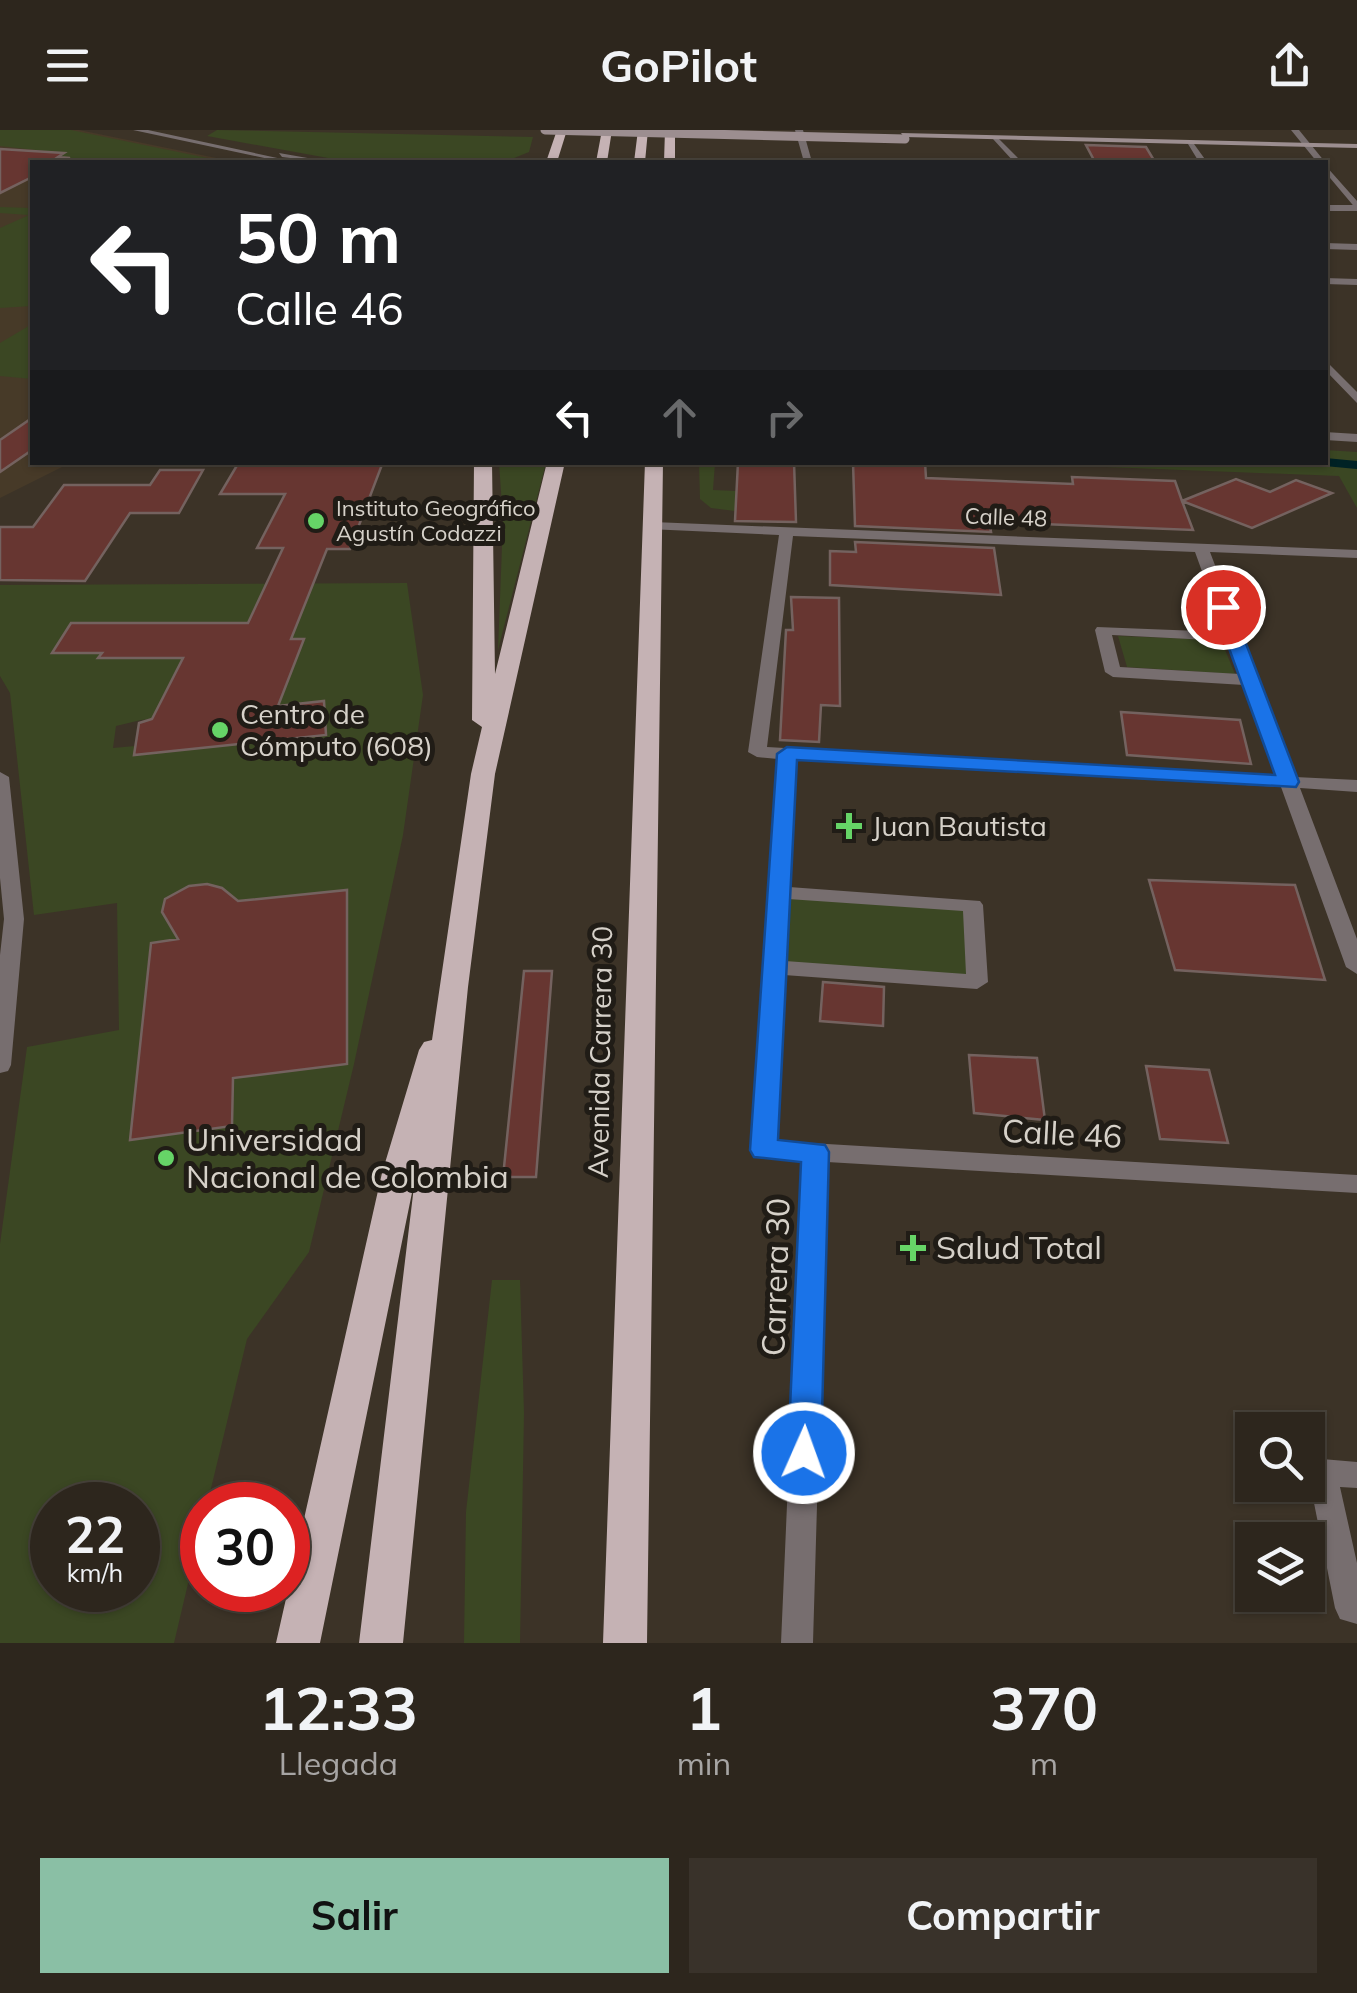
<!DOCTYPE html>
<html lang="es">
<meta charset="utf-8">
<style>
body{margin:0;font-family:Mulish,sans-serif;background:#39322a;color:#f1f3f6;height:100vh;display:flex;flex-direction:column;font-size:38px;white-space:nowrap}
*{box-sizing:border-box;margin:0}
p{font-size:32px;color:#a7a5a4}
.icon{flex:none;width:55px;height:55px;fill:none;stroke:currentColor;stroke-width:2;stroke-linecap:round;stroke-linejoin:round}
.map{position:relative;height:1513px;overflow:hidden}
.sheet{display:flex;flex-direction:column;background:#2d261d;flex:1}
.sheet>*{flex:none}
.top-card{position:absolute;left:30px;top:30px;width:1298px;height:305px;border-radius:0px;box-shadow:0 2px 8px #0004,0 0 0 2px #48433b;background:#202124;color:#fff;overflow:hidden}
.fabs{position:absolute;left:1235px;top:1282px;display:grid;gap:20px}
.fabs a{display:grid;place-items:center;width:90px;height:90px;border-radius:0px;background:#2d261d;box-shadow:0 2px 8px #0004,0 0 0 2px #48433b;font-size:50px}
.speed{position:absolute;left:30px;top:1352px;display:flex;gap:20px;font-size:50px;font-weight:700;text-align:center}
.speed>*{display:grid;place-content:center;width:130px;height:130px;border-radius:50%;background:#2d261d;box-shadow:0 2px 8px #0004,0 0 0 2px #48433b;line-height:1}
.speed small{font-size:25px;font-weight:400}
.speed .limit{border:15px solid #d22;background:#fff;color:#111}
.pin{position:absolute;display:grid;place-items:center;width:85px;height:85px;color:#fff;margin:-42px;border:5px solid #fff;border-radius:50%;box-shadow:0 2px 10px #0007}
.me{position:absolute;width:110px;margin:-55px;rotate:2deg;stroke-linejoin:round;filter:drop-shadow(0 0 8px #0008)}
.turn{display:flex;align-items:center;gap:35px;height:210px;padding:0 40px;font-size:45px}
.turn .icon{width:130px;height:130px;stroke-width:2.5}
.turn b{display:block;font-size:70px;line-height:85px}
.lanes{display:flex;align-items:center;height:95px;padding:0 40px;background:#0003;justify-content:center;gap:50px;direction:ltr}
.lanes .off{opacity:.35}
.eta{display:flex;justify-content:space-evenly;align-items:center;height:170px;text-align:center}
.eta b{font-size:60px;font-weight:700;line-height:70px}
.button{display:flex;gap:20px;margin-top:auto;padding:20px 40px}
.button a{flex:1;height:115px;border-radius:0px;background:#8abfa5;color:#111;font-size:40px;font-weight:700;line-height:115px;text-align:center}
.button a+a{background:#39322a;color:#f1f3f6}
header{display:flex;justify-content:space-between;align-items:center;height:130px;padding:0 40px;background:#2d261d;font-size:45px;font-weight:700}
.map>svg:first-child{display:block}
</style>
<header><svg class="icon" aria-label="menu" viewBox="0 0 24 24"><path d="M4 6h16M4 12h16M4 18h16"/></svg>GoPilot<svg class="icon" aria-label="share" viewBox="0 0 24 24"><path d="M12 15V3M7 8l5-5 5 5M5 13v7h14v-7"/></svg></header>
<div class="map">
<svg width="1357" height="1513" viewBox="0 0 1357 1513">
<rect width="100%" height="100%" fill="#3c3327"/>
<path fill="#473a28" d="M0,0H79L236,32H32V332L70,333L0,368Z"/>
<path fill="#3b4723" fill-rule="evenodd" d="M0,0H71L227,32H61L68,28L58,27L62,23L0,16Z
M217,0L533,7L529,22L504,32H350L207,6Z
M0,77L32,78V176L0,178V98L29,85L0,83Z
M32,194V249L0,246V213Z
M1325,320L1357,322V378L1339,346L1006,333L1325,332Z
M499,333H546L498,520L503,390Z
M699,333H715L713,360L736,361L735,381L711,378L700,369Z
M407,453L423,565L403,705L354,934L309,1122L247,1209L207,1375H202V1394L174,1513H0V1114L27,917L119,900L117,773L34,785L10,563L0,546V455ZM324,572L326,605L135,625V616L113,618L116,596L141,590ZM207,754L222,758L232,771L347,760V934L233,948L231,996L130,1010L150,813L181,809L183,800L169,793L162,782L166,769L189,756ZM52,1375H138V1460H52Z
M1118,506L1221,510L1235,544L1127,537Z
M779,762L973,775L977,852L774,837Z
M492,1150H520L524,1283L520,1513H464L466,1382Z"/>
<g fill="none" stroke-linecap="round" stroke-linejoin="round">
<path stroke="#002225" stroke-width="8" d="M1325,332L1357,335"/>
</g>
<path fill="#673631" stroke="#74625f" stroke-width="2.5" d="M1086,15L1146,17L1155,32H1095Z
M0,19L64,23L58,27L70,28L61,32H32V47L0,63Z
M32,288V320L0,342V310Z
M239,332H383L350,419H327L291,509H304L278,576L324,571L326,605L134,625L139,593L152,589L183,528H98L102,523H52L71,493H248L283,418H257L285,364H220Z
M738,332H794L796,392L735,391Z
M853,332H925L926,348L1073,354L1072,347L1175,351L1182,371L1236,349L1270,362L1296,350L1332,363L1252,398L1182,371L1193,400L989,392L991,402L855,396Z
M160,340H203L179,383H130L85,451L0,450V397H33L64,355H150Z
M855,412L994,418L1001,465L830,455V421L856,422Z
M791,467L839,468L840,576L821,575L819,612L780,610L786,500H793Z
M1121,582L1240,590L1251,634L1127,625Z
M1149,750L1295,755L1325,850L1175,840Z
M207,754L222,758L238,771L347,760V934L233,948L232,996L130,1010L151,813L178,809L162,782L165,769L189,756Z
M524,841H552L536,1047H503Z
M823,852L884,857L883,896L820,891Z
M969,925L1037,928L1045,990L974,983Z
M1146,936L1209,940L1228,1013L1160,1009Z"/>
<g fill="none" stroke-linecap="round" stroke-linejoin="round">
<path fill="#776e6f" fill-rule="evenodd" d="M795,0H803L812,32H804Z
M1291,0H1299L1325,32H1317Z
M1188,14H1194L1207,32H1199Z
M1325,35L1357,71V80L1325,42Z
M1325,113L1357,114V120L1325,119Z
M1325,230L1357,262V273L1325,240Z
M1325,302L1357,304V312L1325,310Z
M653,392L1357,420V428L1210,422L1295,647L1357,650V662L1300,658L1357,809V844L1346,837L1281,657L796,630L789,757L980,771L983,775L988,852L977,859L784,845L776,1011L1357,1045V1063L827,1032L813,1513H781L802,1030L754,1025L751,1019L778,629L757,627L748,622L779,405L648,399V393ZM793,406L1195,422L1224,502L1097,497L1095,500L1105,542L1113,547L1244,555L1277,646L767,617ZM1112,505L1228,511L1240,544L1120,537ZM788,769L963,781L966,844L785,831Z
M0,642L9,647L24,789L11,935L8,941L0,943V825L4,789L0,748Z
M1322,1329L1357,1332V1358L1340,1357L1357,1433V1494L1340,1489L1335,1478L1308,1343L1312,1333Z"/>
<path fill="#776e6f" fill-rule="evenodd" d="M133,0H148L296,32H283Z
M993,9H999L1022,32H1014Z
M279,23L319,30L323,32L282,27Z
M1325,75H1357V81H1325Z
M1325,148L1357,149V155L1325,154Z"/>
<path fill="#9c8e90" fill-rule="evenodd" d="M901,3L1357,14V18L904,7Z"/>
<path fill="#c5b2b4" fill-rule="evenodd" d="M557,0H567L557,32H546Z
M602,0H612L607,32H596Z
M638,0H648L645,32H634Z
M665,0H675V32H664Z
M474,332H492L495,544L547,332H565L495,644L468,857L403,1513H359L415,1048L320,1513H276L382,1043L419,920L424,912L432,910L471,644L482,597L472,590Z
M645,332H663L647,1513H603Z"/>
<path stroke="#9c8e90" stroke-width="9" d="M545,0L905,9"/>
</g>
<path fill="#1a73e8" stroke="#114b97" stroke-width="2.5" d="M1223,472L1232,477L1299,652L1296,657L797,630L778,1010L825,1015L829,1022L821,1323L816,1333L804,1337L792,1333L788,1323L801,1032L754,1027L750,1020L777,624L787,617L1275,645L1214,477Z"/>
<g fill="#66d467" stroke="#201c16" stroke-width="4">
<circle cx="316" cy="391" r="10"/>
<circle cx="220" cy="600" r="10"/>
<path d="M844 681h10v10h10v10h-10v10h-10v-10h-10v-10h10z"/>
<circle cx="166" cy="1028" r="10"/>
<path d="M908 1103h10v10h10v10h-10v10h-10v-10h-10v-10h10z"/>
</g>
<g text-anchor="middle" stroke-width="10" stroke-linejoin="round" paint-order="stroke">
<g font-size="22" fill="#d6d1c9" stroke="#201c16" text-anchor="start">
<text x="336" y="386">Instituto Geográfico<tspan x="336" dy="25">Agustín Codazzi</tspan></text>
</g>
<g font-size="22" fill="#d6d1c9" stroke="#201c16">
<text transform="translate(1006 387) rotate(2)" y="8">Calle 48</text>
</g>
<g font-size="28" fill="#d6d1c9" stroke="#201c16" text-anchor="start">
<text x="240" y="594">Centro de<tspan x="240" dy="32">Cómputo (608)</tspan></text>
<text x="872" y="706">Juan Bautista</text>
</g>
<g font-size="28" fill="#d6d1c9" stroke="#201c16">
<text transform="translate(600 922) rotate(-89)" y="10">Avenida Carrera 30</text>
</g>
<g font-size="32" fill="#d6d1c9" stroke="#201c16">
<text transform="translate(1062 1004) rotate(3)" y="11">Calle 46</text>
<text transform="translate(776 1147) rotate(-88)" y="11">Carrera 30</text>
</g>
<g font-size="32" fill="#d6d1c9" stroke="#201c16" text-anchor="start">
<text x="186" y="1021">Universidad<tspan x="186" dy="37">Nacional de Colombia</tspan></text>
<text x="936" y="1129">Salud Total</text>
</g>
</g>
</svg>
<div class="fabs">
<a><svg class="icon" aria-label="search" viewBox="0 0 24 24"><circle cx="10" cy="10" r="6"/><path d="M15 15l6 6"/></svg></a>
<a><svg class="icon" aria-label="layers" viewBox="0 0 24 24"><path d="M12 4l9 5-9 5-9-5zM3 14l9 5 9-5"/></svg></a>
</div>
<div class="speed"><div>22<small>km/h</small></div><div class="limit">30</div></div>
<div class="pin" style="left:1223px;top:477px;background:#d93025"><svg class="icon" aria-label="arrive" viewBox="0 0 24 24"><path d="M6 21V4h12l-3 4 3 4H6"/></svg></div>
<svg class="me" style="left:804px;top:1323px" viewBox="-20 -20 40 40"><circle r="17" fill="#1a73e8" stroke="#fff" stroke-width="3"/><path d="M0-11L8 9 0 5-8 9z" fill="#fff"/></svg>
<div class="top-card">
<div class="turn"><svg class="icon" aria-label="left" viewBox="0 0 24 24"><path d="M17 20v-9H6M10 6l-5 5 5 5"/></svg><div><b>50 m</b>Calle 46</div></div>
<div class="lanes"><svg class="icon" aria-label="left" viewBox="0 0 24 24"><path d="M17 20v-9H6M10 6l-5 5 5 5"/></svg><svg class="icon off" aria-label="ahead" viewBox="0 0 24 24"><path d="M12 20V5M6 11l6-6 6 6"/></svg><svg class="icon off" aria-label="right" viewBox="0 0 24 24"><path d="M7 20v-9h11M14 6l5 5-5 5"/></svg></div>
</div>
</div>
<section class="sheet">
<div class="eta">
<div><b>12:33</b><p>Llegada</p></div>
<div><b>1</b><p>min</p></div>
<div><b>370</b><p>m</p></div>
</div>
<div class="button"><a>Salir</a><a>Compartir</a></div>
</section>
